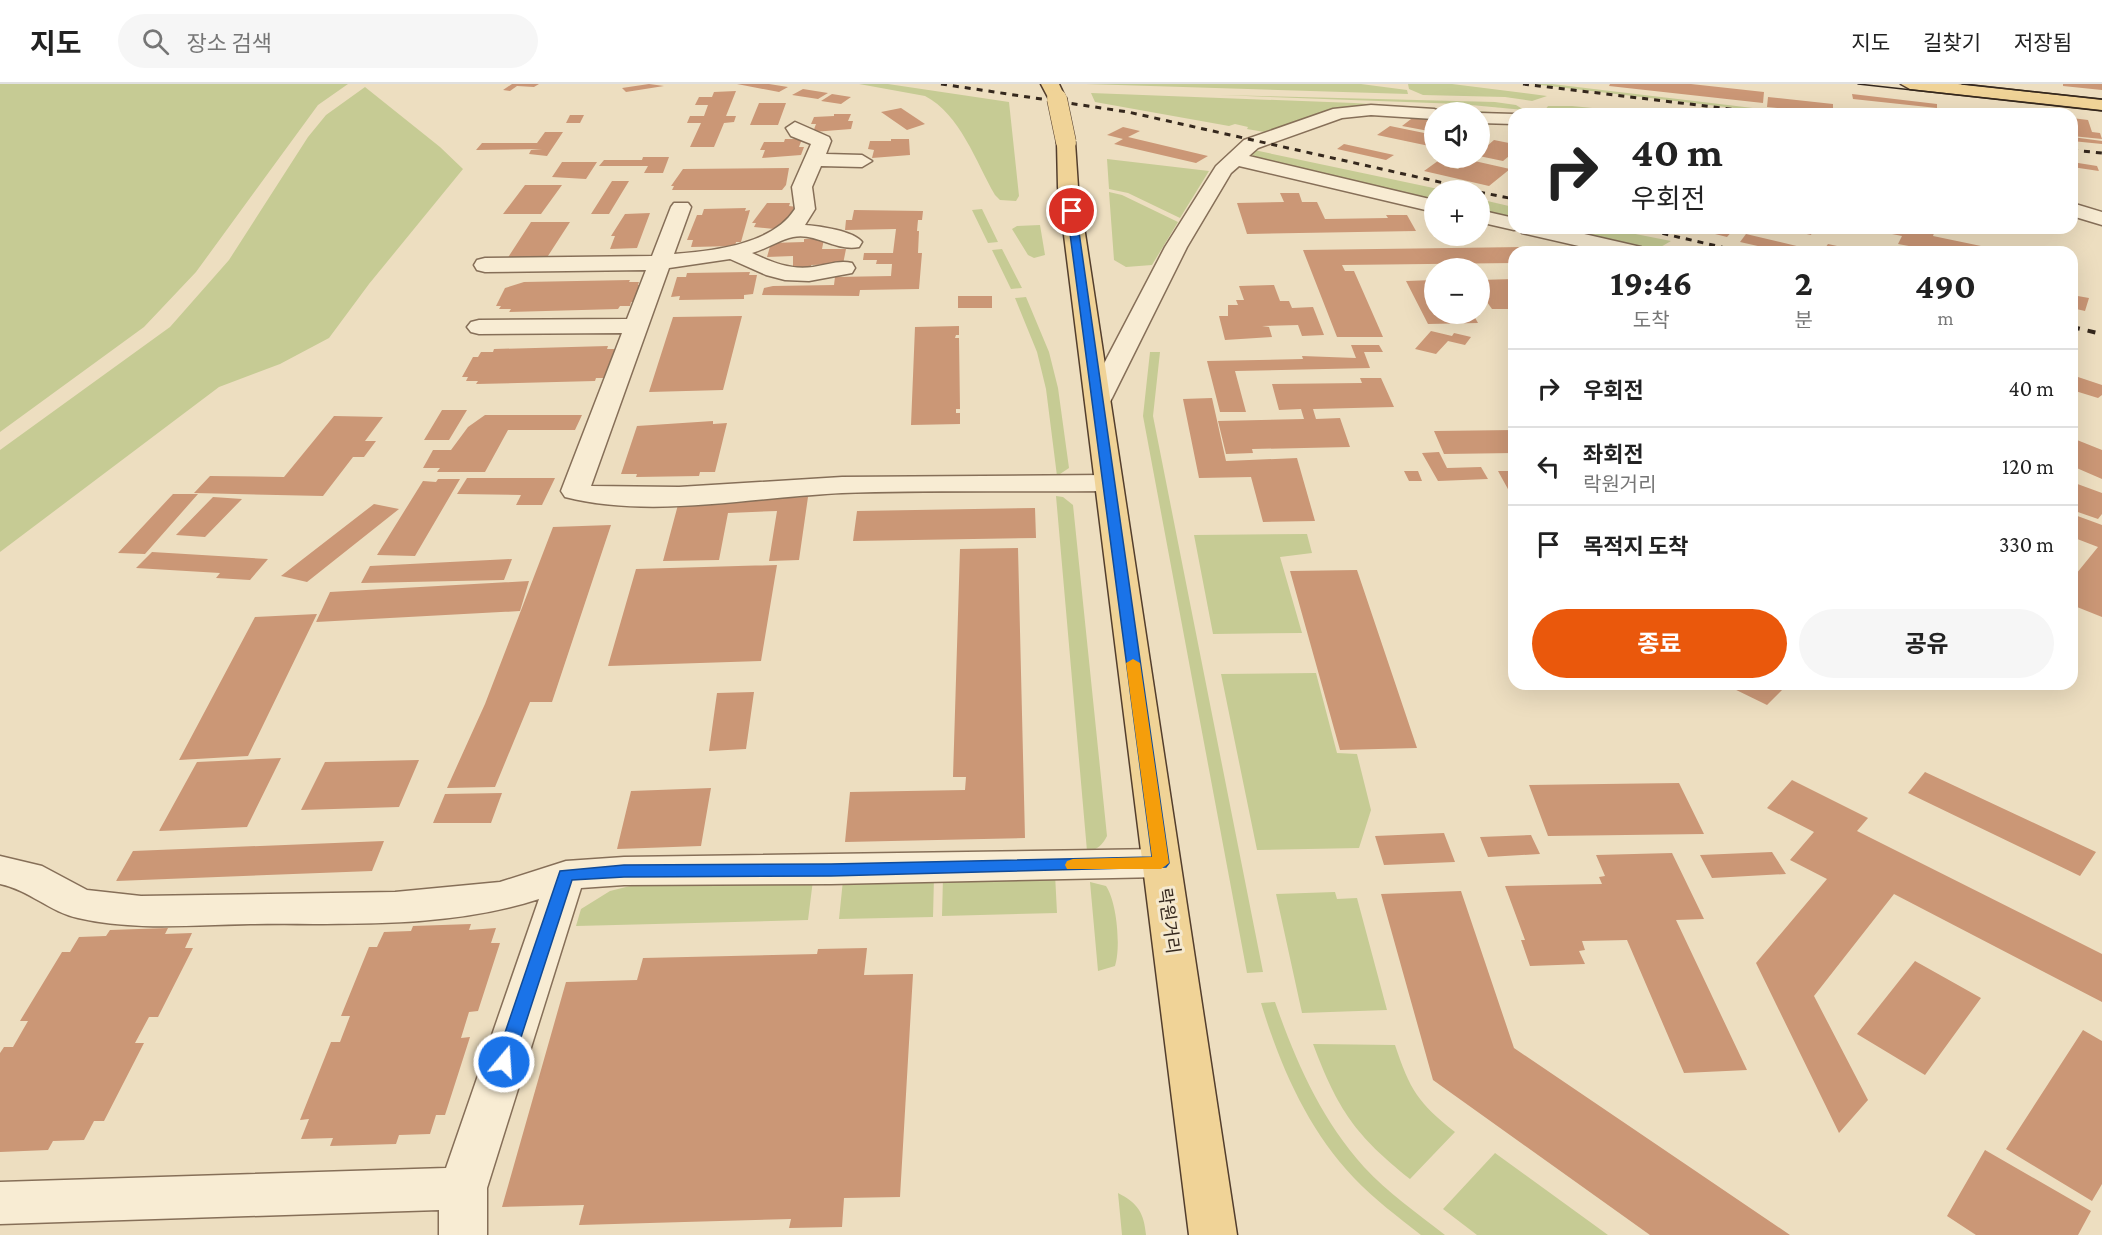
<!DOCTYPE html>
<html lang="ko">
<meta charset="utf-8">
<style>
body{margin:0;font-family:"Crimson Pro","Noto Sans KR",serif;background:#f6f6f6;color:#222;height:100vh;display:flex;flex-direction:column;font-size:22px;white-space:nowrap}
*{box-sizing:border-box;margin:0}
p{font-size:20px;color:#767676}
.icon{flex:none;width:33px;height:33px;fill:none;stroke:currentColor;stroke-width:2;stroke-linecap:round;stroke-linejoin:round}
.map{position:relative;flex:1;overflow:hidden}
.side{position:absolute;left:1508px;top:162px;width:570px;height:444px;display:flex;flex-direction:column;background:#fff;border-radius:18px;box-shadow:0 6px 24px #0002}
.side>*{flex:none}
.top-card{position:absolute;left:1508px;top:24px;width:570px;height:126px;border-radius:18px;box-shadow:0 6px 24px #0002;background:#fff;color:#222;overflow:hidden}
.controls{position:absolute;left:1424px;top:18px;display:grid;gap:12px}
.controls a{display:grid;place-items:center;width:66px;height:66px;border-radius:50%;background:#fff;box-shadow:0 6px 24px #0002;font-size:30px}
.pin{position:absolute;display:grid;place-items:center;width:51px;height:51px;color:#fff;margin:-26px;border:3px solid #fff;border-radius:50%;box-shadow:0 2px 6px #0007}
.me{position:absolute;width:66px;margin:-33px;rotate:18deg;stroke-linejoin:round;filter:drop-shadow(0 0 4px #0008)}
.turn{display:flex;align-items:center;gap:21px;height:126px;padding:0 24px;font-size:27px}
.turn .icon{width:78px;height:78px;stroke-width:2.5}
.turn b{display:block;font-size:42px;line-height:51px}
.eta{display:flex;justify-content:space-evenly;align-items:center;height:102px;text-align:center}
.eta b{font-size:36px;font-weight:700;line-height:42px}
.action{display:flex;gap:12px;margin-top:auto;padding:12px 24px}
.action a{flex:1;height:69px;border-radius:36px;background:#ea580c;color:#fff;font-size:24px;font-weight:700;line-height:69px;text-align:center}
.action a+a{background:#f6f6f6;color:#222}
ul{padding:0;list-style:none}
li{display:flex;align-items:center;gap:18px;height:78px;padding:0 24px;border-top:2px solid #e0e0e0}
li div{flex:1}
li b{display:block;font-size:22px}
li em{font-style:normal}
header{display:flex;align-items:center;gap:36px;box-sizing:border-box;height:84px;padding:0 30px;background:#fff;border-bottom:2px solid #e0e0e0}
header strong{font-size:28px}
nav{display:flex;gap:33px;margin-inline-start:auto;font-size:21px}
.search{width:420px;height:54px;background:#f6f6f6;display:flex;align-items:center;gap:15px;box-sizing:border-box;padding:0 21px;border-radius:33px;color:#767676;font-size:22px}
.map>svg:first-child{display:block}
</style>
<header>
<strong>지도</strong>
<div class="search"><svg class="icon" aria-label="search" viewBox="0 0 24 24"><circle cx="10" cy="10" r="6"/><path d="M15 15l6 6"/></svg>장소 검색</div>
<nav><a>지도</a><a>길찾기</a><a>저장됨</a></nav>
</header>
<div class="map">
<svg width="2102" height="1151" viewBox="0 0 2102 1151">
<rect width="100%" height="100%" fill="#eddec0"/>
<path fill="#c6cb94" d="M0,0H348L318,21L196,188L144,243L0,348Z
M859,0H888L1009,18L1019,112L1016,117L1000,116L995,111C976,78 960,30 925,12Z
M1086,0H1361L1407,6L1408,10Z
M1408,0H1452L1547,12L1532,17L1505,13L1423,11L1409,5Z
M1532,0H1552L1804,30H1784Z
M365,3L440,63L463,85L369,200L329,254L280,280L219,303L0,468V366L170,243L229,176L308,53L326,31Z
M1091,9L1354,19L1522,30L1479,31V28L1361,24L1270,49L1247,45L1248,43L1235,40L1229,42L1095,18Z
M1220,11L1495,18L1516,21L1524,26L1460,20Z
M1548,22H1572L1653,30C1627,30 1567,36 1545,26Z
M1254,66L1443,106H1434V119L1246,74Z
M1107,75L1209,87L1180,134L1128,109L1109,105Z
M1109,108L1122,111L1178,138L1152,181L1126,183L1114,176Z
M1479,115L1513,123V137L1479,129Z
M982,125L998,158L988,159L972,126Z
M1040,141L1045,171L1034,174L1028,171L1012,145L1017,142Z
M1542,144H1605L1671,157L1652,168H1644Z
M1002,165L1022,204L1011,205L992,166Z
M1026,213L1049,268L1058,304L1069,384L1057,392L1046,305L1037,268L1015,214Z
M1150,268H1160L1153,332L1263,888L1247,889L1143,332Z
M1056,412L1063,413L1073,421L1107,752C1103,760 1097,767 1087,767Z
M1307,450L1312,469L1280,473L1302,549L1213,550L1194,451Z
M1316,589L1337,669L1357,670L1371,726L1359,764L1257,766L1221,590Z
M1055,790L1057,829L942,832L943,793Z
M934,793L933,833L839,835L843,796Z
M813,796L808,836L576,842L581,825L610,807L634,801Z
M1090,798L1106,802C1117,818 1121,863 1115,882L1098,887Z
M1335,808L1337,815L1357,814L1387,926L1302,929L1276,810Z
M1275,918C1296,978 1321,1035 1364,1083C1387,1108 1418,1130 1445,1151H1421C1398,1133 1374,1115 1354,1094C1308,1046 1280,982 1261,919Z
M1313,960L1395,961C1410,1006 1418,1019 1455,1048L1410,1095C1355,1051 1338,1026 1313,960Z
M1495,1069L1608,1151H1477L1443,1125Z
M1118,1109C1138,1119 1144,1129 1146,1151H1122Z"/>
<path fill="#cb9776" d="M512,0H539L534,3L517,2L510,7L503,6Z
M649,0L664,2L626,8L622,4Z
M737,0H769L788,3L779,8Z
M1610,0H1691L1764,8L1763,19L1609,2Z
M2063,0H2102V6L2063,2Z
M803,5L828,9L818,15L792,11Z
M736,7L726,32H736L734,38L724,39L714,63H690L701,39H687L690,32H704L708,21H695L699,13H712L714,8Z
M832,10L851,13L841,20L821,17Z
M1852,10L1937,20V24L1853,15Z
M1768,13L1833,20V29L1767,23Z
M759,19H786L778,41H750Z
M901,24L925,40L907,46L881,28Z
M1981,24L2020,28L2019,30L1982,29Z
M1858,25L1865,28V25L1881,26L1906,30H1860L1851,26Z
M834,30H851L848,37H853L851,45L813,48L816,40H811L814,33L834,32Z
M570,31H584L580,39H566Z
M1415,32L1434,36V48L1402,42Z
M2072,34L2088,36L2092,48L2100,49L2102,55L2072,52V40L2075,41L2072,39Z
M1390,42L1434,51V63L1377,51Z
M1123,43L1140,47L1128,53L1208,72L1196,79L1114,60L1123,55L1107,51Z
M545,48H563L547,72L529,70L531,66L542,65L476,66L482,59H537Z
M2072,53L2102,57V60L2072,57Z
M785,55H802L799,63H804L801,71L762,74L765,66H760L764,58H784Z
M891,55H909L910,71L872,74L874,66L868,65L870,57H891Z
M1494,56L1514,60V68L1503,77L1479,72V60L1487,62Z
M1344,60L1394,71L1386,76L1337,65Z
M643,73H669L663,89H644L648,82H599L604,76H642Z
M1442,74H1456L1444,82L1458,85L1470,76L1510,85L1489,102L1424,87Z
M562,78H597L586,95L552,93Z
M2072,78L2097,82L2099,87L2072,83Z
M789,84L786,101L782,106H672L674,102H671L683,85Z
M612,97H629L609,130H591Z
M525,101H562L541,130H503Z
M1280,109H1299L1302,118H1317L1325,135L1388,134L1386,131H1407L1416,147L1247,150L1237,119L1284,118Z
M767,119H790L789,122L797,123L784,146L754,143L756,139H752Z
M746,124L745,127L750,126L741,158H736L735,162L691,163L693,156H687L697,131H702L704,125Z
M854,126L923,127L922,136H918L917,147H919L918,169H922L919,205L860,206L859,212L762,211L764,204L773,202L834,201L835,193L891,192L892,180H876L877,176H863L864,169H893L896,145L845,146L846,136H852Z
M650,129L637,164L610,165L615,152H611L625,130Z
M531,138H570L546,175H507Z
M1691,144H1735L1727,153Z
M1780,144H1814L1811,151Z
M1873,144H1936L1933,152L1981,162L1978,168H1941L1898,160L1902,152L1872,146Z
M1746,150L1805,164L1802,168H1784L1740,158Z
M804,155H824L822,165H846L843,180L811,181V184H793V172L767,173L771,159L804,158Z
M1828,160L1860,167V168H1822Z
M1525,163L1542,168H1514V179L1342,181L1345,187H1354L1383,253H1337L1303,166Z
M750,188L749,191H757L753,210L744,211V215L679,216L680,212L671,213L677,193H686L687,189Z
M1514,195V212L1510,213L1513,217H1508L1513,225H1492L1479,207V196Z
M630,196L629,198H639L638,201H642L636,218H631L630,222H620L618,225L509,228L511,225H499L501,222H496L505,204L524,198Z
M1434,196V230H1473L1478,239L1428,240L1406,197Z
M1274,201L1280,217H1289L1292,224L1313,223L1324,251L1302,252L1298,241L1262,242L1269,243L1272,253L1225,256L1219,232H1228V221H1238L1236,216H1244L1239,202Z
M2072,211L2089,214L2085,227L2072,224Z
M958,212H992V224H958Z
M742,232L723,306L649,308L673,233Z
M959,242V251H956L955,254H959L960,325H956V329H960V340L911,341L915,243Z
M1431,247L1452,252L1454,249L1471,253L1465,261L1448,257L1436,270L1415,265Z
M1351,261H1379L1383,268H1364L1370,284L1235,287L1246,328H1220L1207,277L1303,275L1302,272L1356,274Z
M608,262L607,265H618L608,294H596L595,297L476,300L478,297H466L468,293H462L473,273H478L481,268H493L494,265Z
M2072,291L2102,301V311L2098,314L2072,306Z
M1360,294H1381L1394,323L1313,325L1316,335L1340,334L1350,363L1252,365L1253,369L1226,370L1218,337L1304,335L1301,325L1279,326L1272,300L1362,299Z
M1212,314L1226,377L1297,374L1315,437L1263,438L1251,393L1199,394L1183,315Z
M442,326H467L449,356H424Z
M485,331H582L575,346H508L485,388H437L440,384H423L433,366H451L468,343Z
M334,332L383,333L365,357H376L364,373H353L323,412L194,409L210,392L284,393Z
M713,337V340L727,339L715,388H700L699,392L636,393L637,390H621L637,342Z
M1514,346V369L1444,370L1434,347Z
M2072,354L2102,366V395L2072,382Z
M1439,368L1447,384L1481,383L1488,395L1438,397L1422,369Z
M1404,387H1418L1422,397H1409Z
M1498,387H1514V416Z
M467,394H555L542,421H516L521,411L457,410Z
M438,395H460L415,472L377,471L423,397L436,398Z
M2072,398L2102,409V430L2098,435L2072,426Z
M173,410H198L145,470L118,469Z
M213,413L242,415L205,453L176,451Z
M808,413L799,476L769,477L777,427L728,429L719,476L663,477L679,417Z
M374,420L399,425L307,498L281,492Z
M1035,424L1036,454L853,457L857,427Z
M2072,430L2102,441V533L2072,521V489L2076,490L2098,463L2072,453Z
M611,441L552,618H530L495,703L447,704L485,620L553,443Z
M1018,464L1025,754L845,758L850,708L965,706L966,693H953L960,465Z
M152,468L268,475L250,496L216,494L220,489L136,484Z
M512,475L504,496L361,499L370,482Z
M777,481L761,577L608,582L636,485Z
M1357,486L1417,664L1340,666L1290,487Z
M529,497L520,527L316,538L330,508Z
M317,530L248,672L179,676L255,533Z
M1730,600H1788L1767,621L1728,602Z
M754,608L746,665L709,667L717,609Z
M281,674L247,743L159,747L197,678Z
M419,676L399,723L301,726L325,678Z
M1925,688L2096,768L2080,792L1908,709Z
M1792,696L1868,734L1857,747L2102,870V918L1894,810L1814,912L1868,1016L1839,1049L1756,879L1827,795L1790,776L1814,748L1767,724Z
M1679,699L1704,750L1548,752L1529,701Z
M711,704L701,762L617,765L631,707Z
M502,709L491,739H433L445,710Z
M1444,749L1455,778L1384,781L1375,752Z
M1531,751L1540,770L1488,773L1480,753Z
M384,757L372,787L116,797L133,767Z
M1772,768L1786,790L1712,794L1700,771Z
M1672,769L1704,835L1676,836L1747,986L1684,989L1627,856L1582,857L1585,866L1579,867L1585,880L1530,882L1521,856H1525L1505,802L1602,800L1599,793L1605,792L1596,771Z
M1461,807L1514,964L1790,1151H1650L1433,996L1381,810Z
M471,840L469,846L496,844L491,859H500L478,927L469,928L461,954L470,953L445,1031H436L430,1050L399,1051L396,1060L330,1062L333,1054L301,1055L309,1035L300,1036L331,958H340L350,932H341L369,863H377L384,848L411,847L413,842Z
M168,844L165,850L192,849L185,864H193L158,933H149L135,959H144L104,1037H94L84,1056L53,1057L48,1066L0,1068V969L4,963H13L28,937H20L62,868H70L79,853L106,852L110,846Z
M867,864L864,891L913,890L900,1113L844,1114L842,1143L789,1144L791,1135L579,1141L584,1121L502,1123L566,898L637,896L643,874L817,870L818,865Z
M1915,877L1981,914L1925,991L1857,950Z
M2083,946L2102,957V1100L2092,1117L2006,1065Z
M1985,1066L2091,1127L2078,1151H1976L1947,1132Z"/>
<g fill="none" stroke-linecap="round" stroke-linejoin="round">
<defs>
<path id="minor" d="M1371,21L1434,25L1442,28H1434V35L1371,31L1342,34L1258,64L1249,72L1434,116V128L1239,82L1231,89L1187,163L1111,316L1107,322L1098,324L1089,322L1085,316L1165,163L1216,82L1244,56L1333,25Z
M1479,29L1514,30H1516H1514V40L1479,39Z
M795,38L829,53L831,57L826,70L862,71L872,77L862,83L821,82L812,103L815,125L805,141C819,142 854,147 862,158L859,163C837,168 815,148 793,153C779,156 766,165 752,169C773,179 790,186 813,183C826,181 839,176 852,179L855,184L852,189L809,197L785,196L766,191L730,175L669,184L591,402L679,403L842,393L1107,391L1117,393L1121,399L1117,405L1107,407C1019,408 930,406 842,409C753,413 652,435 565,413L561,407L622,249L479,250L471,248L467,243L471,238L479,236L627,235L646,186L485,188L477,186L474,181L477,176L485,174L652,172L671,123L674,119H688L691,123L674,170C713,167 772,161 795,125L792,103L811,60L791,52L786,44Z
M2072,119L2102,128V141L2072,132Z
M1479,126L1514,134V144H1558L1641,163L1644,168H1605L1522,149L1520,145L1514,146L1479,138Z
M1161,765L1175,769L1180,779L1175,789L1161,793L831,800L624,801L581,804L487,1104V1151H439V1126L0,1140V1098L446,1084L539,815C447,845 346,839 250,840C194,841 134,847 78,834C50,828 29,806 0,800V772L42,782L87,806L141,812L395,808L500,798L566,777L624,773Z"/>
<path id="primary" d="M1041,0H1059L1066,15L1063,19H1051Z
M1901,0H1958L2102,16V26L1910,5Z
M1066,52L1075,58L1078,103L1237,1151H1189L1058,103L1057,58Z"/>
</defs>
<use href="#minor" stroke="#866f58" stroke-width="3"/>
<use href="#primary" stroke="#533e2d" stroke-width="3"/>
<use href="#minor" fill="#f8ecd3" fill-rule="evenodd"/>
<use href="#primary" fill="#f0d397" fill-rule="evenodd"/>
<path stroke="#35281d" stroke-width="1.5" d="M1858,0L2102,27
M1962,0L2102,15"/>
<path stroke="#35281d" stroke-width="3" stroke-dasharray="6 6" stroke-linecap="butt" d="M941,0L1128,28L1475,106
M1523,0L1772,30
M2072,66L2102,69
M1479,108L1514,115
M1639,144L1743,168"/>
<path stroke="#35281d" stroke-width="4" stroke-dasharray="8 8" stroke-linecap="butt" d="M2072,243L2102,250"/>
<defs>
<path id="primary-bridge" d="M1057,15L1066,58"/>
</defs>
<use href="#primary-bridge" stroke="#533e2d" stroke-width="21" stroke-linecap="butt"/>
<use href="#primary-bridge" stroke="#f0d397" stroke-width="20"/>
</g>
<path fill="#1a73e8" stroke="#114b97" stroke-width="1.5" d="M1072,124L1076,127L1169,779L1166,783L831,792L624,793L572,796L513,978L510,983L504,985L498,983L495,978L560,787L624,781L831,780L1152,773L1067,127Z"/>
<path fill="#f59e0b" d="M1133,575L1140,579L1169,779L1161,785H1067L1065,781L1067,777L1073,775L1152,773L1126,579Z"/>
<g text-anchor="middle" stroke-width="6" stroke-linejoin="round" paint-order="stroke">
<g font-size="18" fill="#35281d" stroke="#f5e9cf">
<text transform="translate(1169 837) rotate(82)" y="6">락원거리</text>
</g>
</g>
</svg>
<div class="controls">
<a><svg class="icon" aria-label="sound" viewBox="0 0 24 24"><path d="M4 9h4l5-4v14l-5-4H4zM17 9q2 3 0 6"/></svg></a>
<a>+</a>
<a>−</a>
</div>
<div class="pin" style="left:1072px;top:127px;background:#d93025"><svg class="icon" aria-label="arrive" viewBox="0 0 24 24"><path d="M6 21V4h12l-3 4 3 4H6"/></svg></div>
<svg class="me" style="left:504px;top:978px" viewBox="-20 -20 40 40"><circle r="17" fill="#1a73e8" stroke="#fff" stroke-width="3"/><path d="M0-11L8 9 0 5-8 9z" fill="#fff"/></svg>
<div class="top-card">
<div class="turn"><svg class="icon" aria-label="right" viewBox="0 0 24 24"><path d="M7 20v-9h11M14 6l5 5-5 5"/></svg><div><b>40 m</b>우회전</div></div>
</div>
<section class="side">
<div class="eta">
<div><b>19:46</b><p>도착</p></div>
<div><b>2</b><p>분</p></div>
<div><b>490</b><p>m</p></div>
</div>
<ul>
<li><svg class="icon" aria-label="right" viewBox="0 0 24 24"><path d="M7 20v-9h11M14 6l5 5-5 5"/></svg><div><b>우회전</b></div><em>40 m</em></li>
<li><svg class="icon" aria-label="left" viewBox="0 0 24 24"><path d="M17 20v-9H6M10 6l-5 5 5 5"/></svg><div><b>좌회전</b><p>락원거리</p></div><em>120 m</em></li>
<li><svg class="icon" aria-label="arrive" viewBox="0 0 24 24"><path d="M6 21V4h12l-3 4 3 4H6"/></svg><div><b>목적지 도착</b></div><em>330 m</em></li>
</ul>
<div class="action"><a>종료</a><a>공유</a></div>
</section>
</div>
